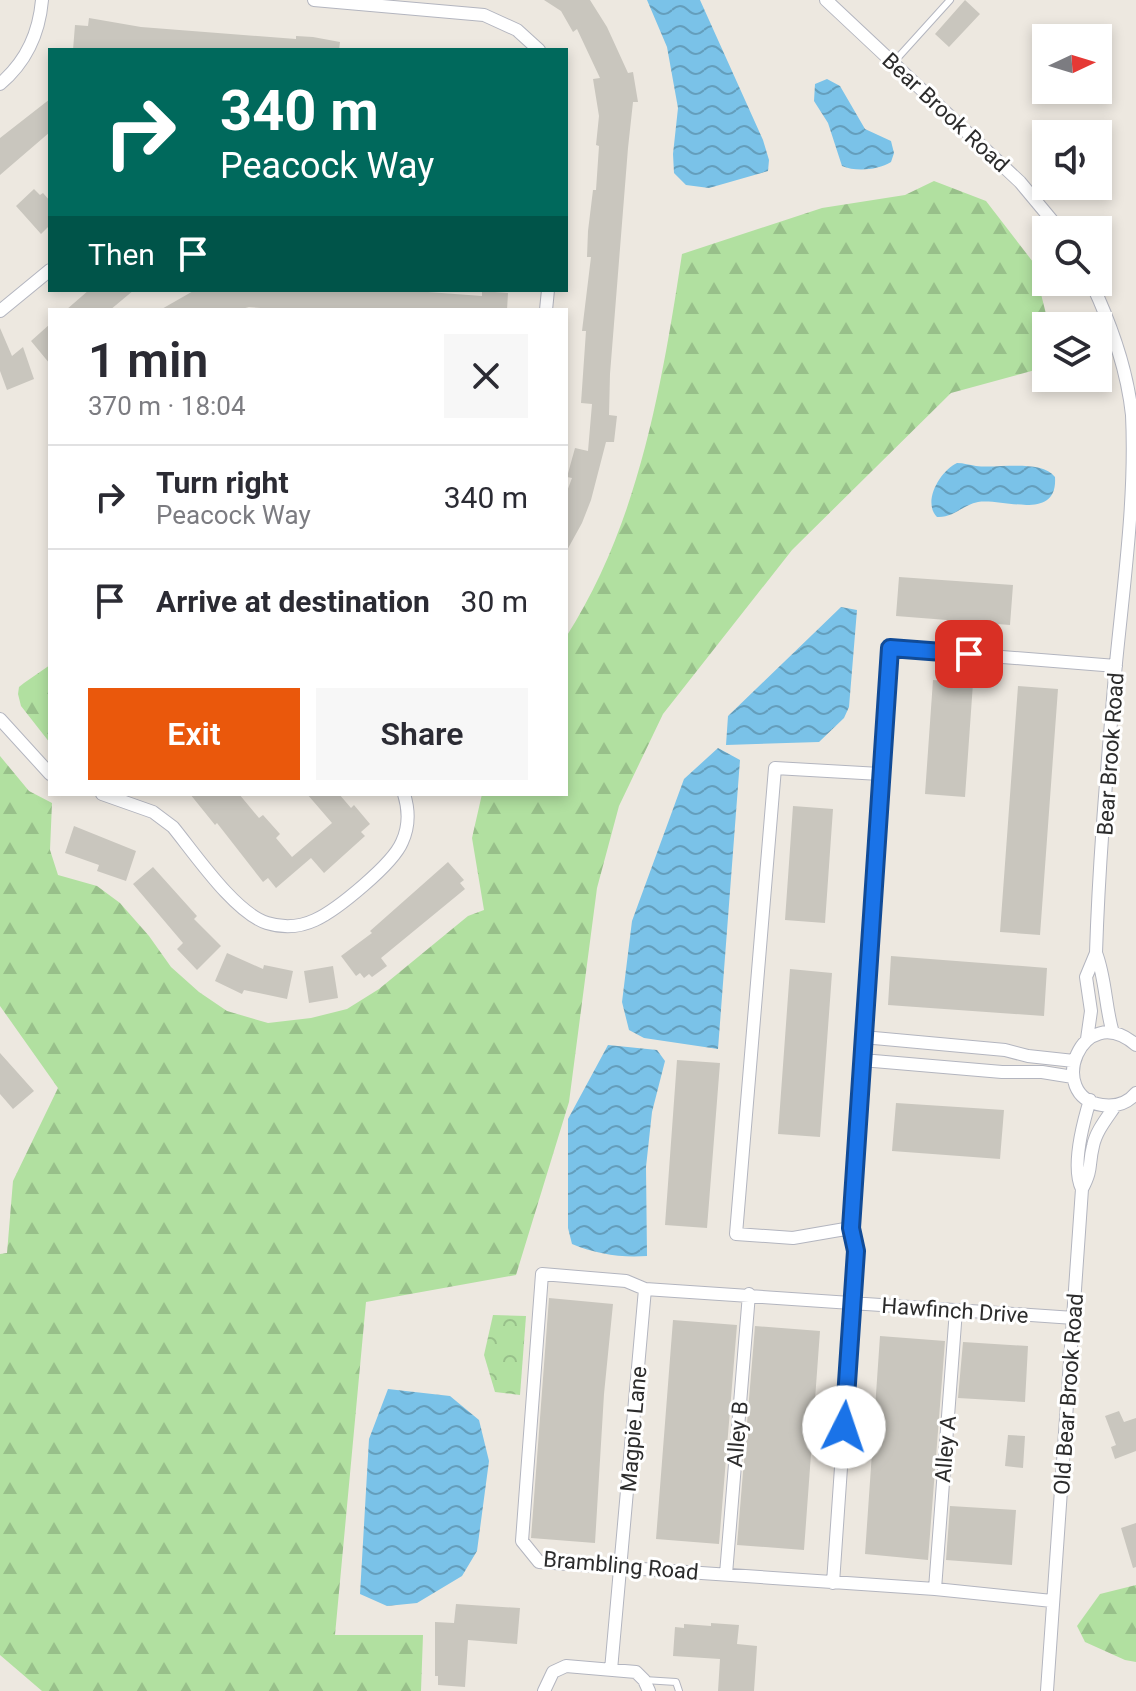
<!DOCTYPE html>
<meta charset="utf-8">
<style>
body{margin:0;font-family:Roboto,sans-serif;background:#f7f7f7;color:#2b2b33;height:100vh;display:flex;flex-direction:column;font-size:30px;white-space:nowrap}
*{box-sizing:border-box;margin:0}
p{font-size:26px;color:#7c7c81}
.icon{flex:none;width:44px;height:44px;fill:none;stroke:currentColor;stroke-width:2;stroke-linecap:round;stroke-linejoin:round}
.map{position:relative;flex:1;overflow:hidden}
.side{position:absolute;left:48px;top:308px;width:520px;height:488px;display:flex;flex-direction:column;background:#fff;border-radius:0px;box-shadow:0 4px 12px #0003}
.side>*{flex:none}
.top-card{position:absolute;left:48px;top:48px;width:520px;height:244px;border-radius:0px;box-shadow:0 4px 12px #0003;background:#00695c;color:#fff;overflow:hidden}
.needle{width:52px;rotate:86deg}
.buttons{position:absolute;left:1032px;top:24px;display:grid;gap:16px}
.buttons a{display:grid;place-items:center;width:80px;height:80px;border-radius:0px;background:#fff;box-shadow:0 4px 12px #0003;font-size:40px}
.pin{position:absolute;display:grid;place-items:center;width:68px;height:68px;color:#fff;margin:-34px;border-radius:16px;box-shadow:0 4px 12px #0006}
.me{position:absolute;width:88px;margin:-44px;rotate:4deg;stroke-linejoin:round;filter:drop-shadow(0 0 6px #0008)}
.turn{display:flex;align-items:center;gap:28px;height:168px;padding:0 40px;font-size:36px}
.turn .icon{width:104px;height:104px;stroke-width:2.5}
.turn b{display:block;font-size:56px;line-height:68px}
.then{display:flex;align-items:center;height:76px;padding:0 40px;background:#0003;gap:16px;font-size:30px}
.round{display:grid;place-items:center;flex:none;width:84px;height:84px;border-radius:0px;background:#f7f7f7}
.headline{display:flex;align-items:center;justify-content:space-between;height:136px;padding:0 40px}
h1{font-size:48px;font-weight:600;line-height:60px}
.action{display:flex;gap:16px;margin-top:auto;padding:16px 40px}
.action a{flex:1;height:92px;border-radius:0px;background:#ea580c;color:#fff;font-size:32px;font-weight:600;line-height:92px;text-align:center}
.action a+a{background:#f7f7f7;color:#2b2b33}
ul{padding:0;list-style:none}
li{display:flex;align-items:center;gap:24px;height:104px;padding:0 40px;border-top:2px solid #e1e1e2}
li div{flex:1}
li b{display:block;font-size:30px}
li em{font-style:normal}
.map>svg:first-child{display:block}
</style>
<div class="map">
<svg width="1136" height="1691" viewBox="0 0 1136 1691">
<defs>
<pattern id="forest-firs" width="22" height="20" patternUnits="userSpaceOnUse" patternTransform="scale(2)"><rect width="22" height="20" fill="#b1e0a0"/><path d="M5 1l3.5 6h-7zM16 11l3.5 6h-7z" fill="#98c08a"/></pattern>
<pattern id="park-crowns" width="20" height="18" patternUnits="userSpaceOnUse" patternTransform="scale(2)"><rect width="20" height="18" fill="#b1e0a0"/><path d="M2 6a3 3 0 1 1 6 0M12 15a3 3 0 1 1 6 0" fill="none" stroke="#98c08a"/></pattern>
<pattern id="water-waves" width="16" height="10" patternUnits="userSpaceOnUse" patternTransform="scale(2)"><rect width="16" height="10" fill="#7ac2e8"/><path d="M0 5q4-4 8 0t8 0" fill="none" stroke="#649ebc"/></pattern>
</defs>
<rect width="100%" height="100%" fill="#ede8e0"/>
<path fill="url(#forest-firs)" d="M934,181L986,201L1033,262L1048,322L1052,326H1046V367L951,393L792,550L663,714L619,806L597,888L569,1102L516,1275L366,1302L335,1635H423L421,1691H42L0,1655V1254L7,1253L13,1181L58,1088L0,1006V756L29,791L52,803L50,850L58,875L97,886L120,903L149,936L171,967L199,992L227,1011L268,1023L311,1018L347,1009L379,989L468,916L484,910L472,838L482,794H566V637C639,523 662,385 682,254L822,208L905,195Z
M50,665V743L21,706L18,694L19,687L24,683Z
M1136,1585V1662L1125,1660L1085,1642L1077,1626L1100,1594Z"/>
<path fill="url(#park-crowns)" d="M493,1315L526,1316L520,1395L495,1392L484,1355Z"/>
<path fill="url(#water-waves)" d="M647,0H700L763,140L769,160L768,171L709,188L686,185L674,173L673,154L678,108L667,47Z
M827,79L840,86L865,129L891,141L894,153L891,162C878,170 856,172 842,166L828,123L814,101L815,84Z
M957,463C964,463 969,465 976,466C997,469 1041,459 1055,477C1058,522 1003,498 978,502C963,505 953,518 937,517C922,502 940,471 957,463Z
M841,607L857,610L849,707L844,718L819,742L726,745L728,716Z
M718,748L740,760L718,1049L644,1038L629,1030L622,1002L632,921L684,779Z
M608,1045L657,1050L665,1061L652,1112L646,1167L647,1256C621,1258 596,1254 572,1244L568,1228V1119Z
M388,1389L450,1396L479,1420L489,1461L477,1551L462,1576L417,1603L387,1606L360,1594L369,1439Z"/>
<path fill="#c9c6be" d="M544,0H590L607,27L628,73L633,72L638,102H633L628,148L610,374L609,415L617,416L614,442H606L591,500L582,523L566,552V494L572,478L567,477L575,448L588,451L592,404L581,403L586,331H582L591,257H587L588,231L593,190H596L599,146L596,145L599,116L593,79L600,78L577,29L573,32L561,11Z
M965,0L980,14L949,47L935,34Z
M89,18L141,27L296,39V36L313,37L340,42L339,50H73L75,25L88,26Z
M50,99V132L0,175V138Z
M34,189L40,195L43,193L50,201V225L41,234L16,206Z
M89,290H134L110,310H66Z
M195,290H401L482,296V291L508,293L507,310H288L249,307L238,310H160Z
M50,324V364L31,341Z
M0,328L12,356L23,347L34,379L7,390L0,371Z
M899,577L1013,585L1010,625L896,616Z
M933,680L973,683L965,797L925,794Z
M1018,686L1058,689L1040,935L1000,932Z
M190,794H239L259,818L263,815L280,834L276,838L292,857L332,823L307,794H339L351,808L354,805L370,824L361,832L365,836L324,873L311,858L276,888L268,878L263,882L217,823L215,825Z
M793,806L833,809L825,923L785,920Z
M74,826L136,851L126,881L97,871L99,865L65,853Z
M448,862L464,880L460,883L465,889L381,958L387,966L372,977L369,974L364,978L360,973L356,976L341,956L372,933L370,931Z
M153,867L197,916L194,919L221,946L197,970L177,949L183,943L133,884Z
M227,953L263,969L264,965L293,971L287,999L244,990L242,994L215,981Z
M891,956L1047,968L1044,1016L888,1005Z
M333,966L338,998L309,1003L304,971Z
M790,969L832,973L820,1137L778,1134Z
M0,1053L34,1091L13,1109L0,1094Z
M677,1060L720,1063L707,1228L665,1225Z
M896,1103L1004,1110L1000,1159L892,1151Z
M549,1298L613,1304L604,1394L595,1543L531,1538Z
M673,1320L737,1325L719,1544L656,1539Z
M755,1326L820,1331L804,1550L737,1545Z
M880,1336L945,1341L928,1560L865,1554Z
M963,1342L1028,1346L1025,1402L958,1398Z
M1119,1411L1124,1422L1136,1418V1451L1115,1459L1111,1447L1116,1445L1105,1416Z
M1008,1435L1025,1436L1023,1468L1005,1466Z
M950,1506L1016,1510L1012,1565L946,1560Z
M1136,1523V1567L1133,1568L1121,1528Z
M456,1604L520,1608L517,1644L468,1640L465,1687L438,1685V1676H435V1622L454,1623Z
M711,1623L739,1625L737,1644L757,1646L754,1691H718L720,1659L673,1656L675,1627L684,1628V1624L711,1626Z"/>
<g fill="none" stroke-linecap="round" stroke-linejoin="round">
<defs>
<path id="lane" d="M893,63L950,0
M644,1680L676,1682L679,1691"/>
<path id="street" d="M314,0L484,15L517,30L539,50
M826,0L1020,182L1060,230
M0,84C26,62 39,35 42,0
M546,310L548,290
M0,311L50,270
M0,719L50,774
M102,794L153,812L173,827C195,854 235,913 267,923C283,928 300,927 315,920C337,910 393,864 402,842C409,827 409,810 404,794
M1096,953C1106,979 1105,1007 1113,1033
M863,1037L1005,1050L1028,1056L1074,1061
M1087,1039L1091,1011L1086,977L1096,953C1099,856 1108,759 1116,663C1124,582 1136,496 1132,415C1127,368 1111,324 1091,282
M1136,1045C1081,998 1045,1097 1102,1105C1116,1107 1127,1104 1136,1093
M862,1060L1002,1072H1042L1073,1077
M1082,1189C1071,1167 1083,1123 1090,1100
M851,1228L793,1238L736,1234L775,768L880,774
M726,1574L749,1294
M833,1583L856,1251L851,1228L890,648L1116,666
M935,1589L956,1310
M1052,1601L935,1589L539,1562L522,1541L542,1274L626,1281L645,1289L1074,1318
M611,1670L645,1289
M544,1691L553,1672L566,1666L636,1672L644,1680L649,1691
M1047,1691L1082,1189C1093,1168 1088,1166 1093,1146C1096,1131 1107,1118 1115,1106"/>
</defs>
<use href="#lane" stroke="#b3b5bf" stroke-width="8"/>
<use href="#street" stroke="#b3b5bf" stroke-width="14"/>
<use href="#lane" stroke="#fff" stroke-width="6"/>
<use href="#street" stroke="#fff" stroke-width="12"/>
</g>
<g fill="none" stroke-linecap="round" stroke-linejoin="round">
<defs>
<path id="route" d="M844,1427L856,1251L851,1228L890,648L969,654"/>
</defs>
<use href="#route" stroke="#114b97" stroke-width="20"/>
<use href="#route" stroke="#1a73e8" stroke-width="14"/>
</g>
<g text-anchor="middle" stroke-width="6" stroke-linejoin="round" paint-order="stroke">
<g font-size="22" fill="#2c2c2c" stroke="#fff">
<text transform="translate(946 112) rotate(43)" y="8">Bear Brook Road</text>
<text transform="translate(1110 754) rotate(-86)" y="8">Bear Brook Road</text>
<text transform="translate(955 1310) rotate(4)" y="8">Hawfinch Drive</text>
<text transform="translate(1068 1394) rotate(-86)" y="8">Old Bear Brook Road</text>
<text transform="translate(633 1429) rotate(-85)" y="8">Magpie Lane</text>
<text transform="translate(737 1434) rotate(-85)" y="8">Alley B</text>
<text transform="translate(945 1449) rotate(-85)" y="8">Alley A</text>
<text transform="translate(621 1565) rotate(5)" y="8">Brambling Road</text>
</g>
</g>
</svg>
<div class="buttons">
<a><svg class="needle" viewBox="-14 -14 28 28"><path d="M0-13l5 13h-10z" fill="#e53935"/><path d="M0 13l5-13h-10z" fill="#7c7c81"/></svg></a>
<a><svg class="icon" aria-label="sound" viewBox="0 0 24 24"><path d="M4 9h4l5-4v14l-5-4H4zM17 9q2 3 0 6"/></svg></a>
<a><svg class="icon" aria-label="search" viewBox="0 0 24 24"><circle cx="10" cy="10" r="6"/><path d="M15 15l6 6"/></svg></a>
<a><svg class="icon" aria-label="layers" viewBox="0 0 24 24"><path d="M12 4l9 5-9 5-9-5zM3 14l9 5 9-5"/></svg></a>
</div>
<div class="pin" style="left:969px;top:654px;background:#d93025"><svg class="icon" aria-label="arrive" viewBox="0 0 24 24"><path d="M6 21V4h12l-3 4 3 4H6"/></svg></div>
<svg class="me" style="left:844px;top:1427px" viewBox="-20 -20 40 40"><circle r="19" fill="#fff"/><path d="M0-13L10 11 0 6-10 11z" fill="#1a73e8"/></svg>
<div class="top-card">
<div class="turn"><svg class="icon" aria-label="right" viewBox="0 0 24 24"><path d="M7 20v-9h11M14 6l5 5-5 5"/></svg><div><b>340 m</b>Peacock Way</div></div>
<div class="then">Then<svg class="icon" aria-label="arrive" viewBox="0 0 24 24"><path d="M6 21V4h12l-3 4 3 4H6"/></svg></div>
</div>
<section class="side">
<div class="headline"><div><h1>1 min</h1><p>370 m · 18:04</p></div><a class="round"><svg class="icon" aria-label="close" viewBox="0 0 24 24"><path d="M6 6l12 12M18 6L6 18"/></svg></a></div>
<ul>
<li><svg class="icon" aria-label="right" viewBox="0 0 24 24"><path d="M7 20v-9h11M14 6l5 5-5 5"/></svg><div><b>Turn right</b><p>Peacock Way</p></div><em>340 m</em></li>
<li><svg class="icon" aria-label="arrive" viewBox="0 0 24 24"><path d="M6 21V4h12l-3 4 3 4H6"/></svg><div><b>Arrive at destination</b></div><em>30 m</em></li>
</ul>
<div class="action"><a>Exit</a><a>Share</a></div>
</section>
</div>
